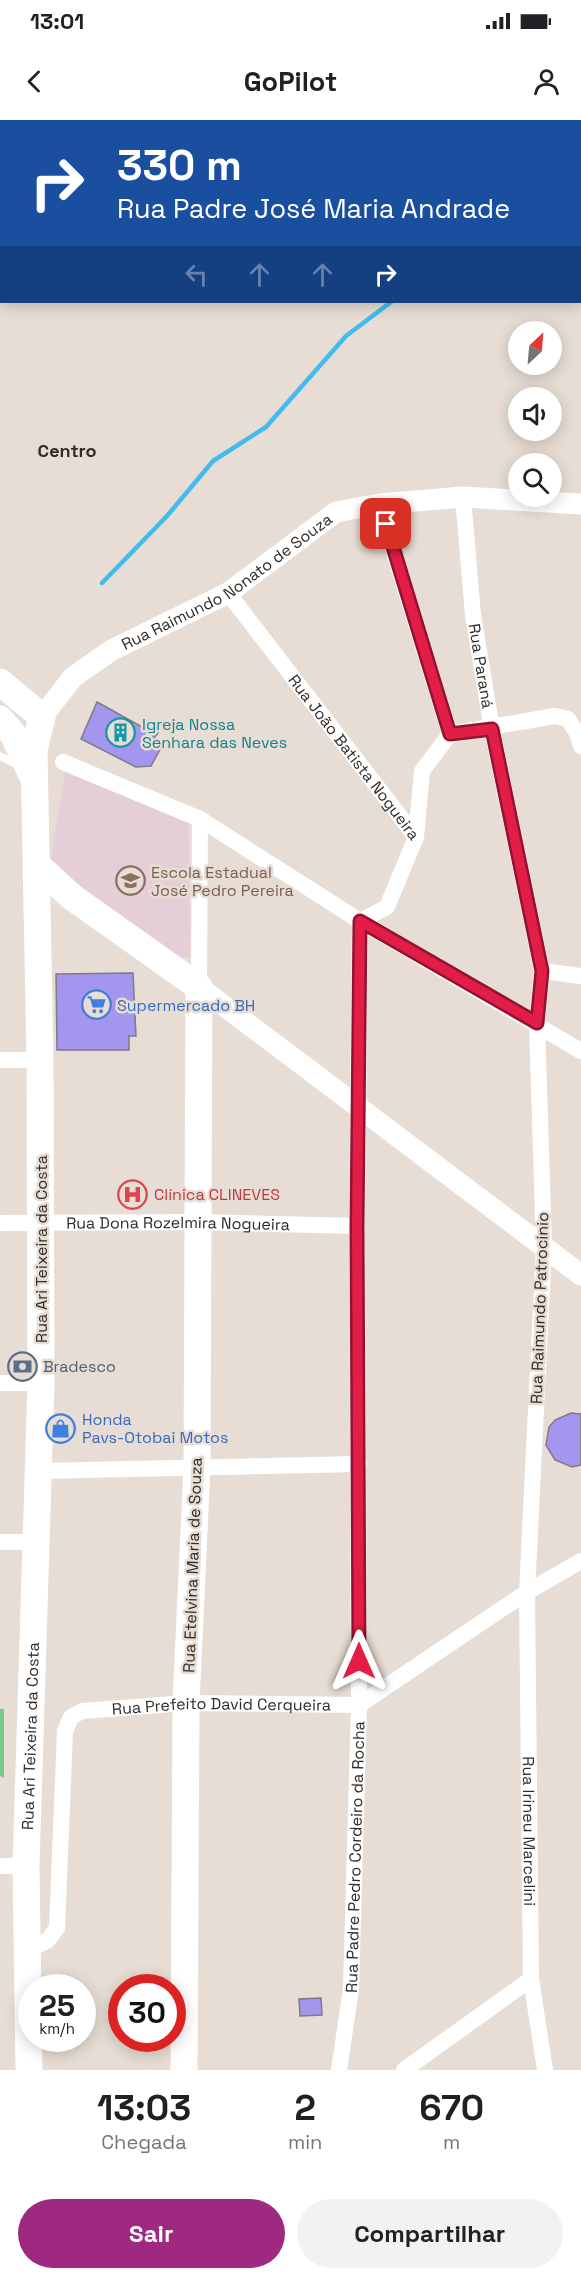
<!DOCTYPE html>
<html lang="pt">
<meta charset="utf-8">
<style>
body{margin:0;font-family:"Space Grotesk",sans-serif;background:#f2f2f2;color:#202124;height:100vh;display:flex;flex-direction:column;font-size:22px;white-space:nowrap}
*{box-sizing:border-box;margin:0}
p{font-size:20px;color:#757577}
.icon{flex:none;width:33px;height:33px;fill:none;stroke:currentColor;stroke-width:2;stroke-linecap:round;stroke-linejoin:round}
.map{position:relative;height:1950px;overflow:hidden}
.sheet{display:flex;flex-direction:column;background:#fff;flex:1}
.sheet>*{flex:none}
.top-card{position:absolute;left:0px;top:0px;width:582px;height:183px;box-shadow:0 3px 15px #0003;background:#1a4fa0;color:#fff;overflow:hidden}
.needle{width:39px;rotate:26deg}
.buttons{position:absolute;left:508px;top:201px;display:grid;gap:12px}
.buttons a{display:grid;place-items:center;width:54px;height:54px;border-radius:50%;background:#fff;box-shadow:0 3px 15px #0003;font-size:30px}
.speed{position:absolute;left:18px;top:1854px;display:flex;gap:12px;font-size:30px;font-weight:700;text-align:center}
.speed>*{display:grid;place-content:center;width:78px;height:78px;border-radius:50%;background:#fff;box-shadow:0 3px 15px #0003;line-height:1}
.speed small{font-size:15px;font-weight:400}
.speed .limit{border:9px solid #d22;background:#fff;color:#111}
.pin{position:absolute;display:grid;place-items:center;width:51px;height:51px;color:#fff;margin:-26px;border-radius:12px;box-shadow:0 3px 9px #0006}
.me{position:absolute;width:66px;margin:-33px;rotate:0deg;stroke-linejoin:round;filter:drop-shadow(0 0 4px #0008)}
.turn{display:flex;align-items:center;gap:21px;height:126px;padding:0 18px;font-size:27px}
.turn .icon{width:78px;height:78px;stroke-width:2.5}
.turn b{display:block;font-size:42px;line-height:51px}
.lanes{display:flex;align-items:center;height:57px;padding:0 18px;background:#0003;justify-content:center;gap:30px;direction:ltr}
.lanes .off{opacity:.35}
.eta{display:flex;justify-content:space-evenly;align-items:center;height:102px;text-align:center}
.eta b{font-size:36px;font-weight:700;line-height:42px}
.button{display:flex;gap:12px;margin-top:auto;padding:12px 18px}
.button a{flex:1;height:69px;border-radius:36px;background:#9f2881;color:#fff;font-size:24px;font-weight:700;line-height:69px;text-align:center}
.button a+a{background:#f2f2f2;color:#202124}
.status{display:flex;justify-content:space-between;align-items:center;height:42px;padding:0 30px;background:#fff;direction:ltr}
.status svg{height:16px;fill:currentColor}
header{display:flex;justify-content:space-between;align-items:center;height:78px;padding:0 18px;background:#fff;font-size:27px;font-weight:700}
.map>svg:first-child{display:block}
</style>
<div class="status"><b>13:01</b><svg viewBox="0 0 49 12"><path d="M0 12V9h3v3zM5 12V6h3v6zM10 12V3h3v9zM15 12V0h3v12zM26 1h20v11H26zM47 4h2v5h-2z"/></svg></div>
<header><svg class="icon" aria-label="back" viewBox="0 0 24 24"><path d="M15 5l-7 7 7 7"/></svg>GoPilot<svg class="icon" aria-label="person" viewBox="0 0 24 24"><circle cx="12" cy="8" r="4"/><path d="M4 21q1-7 8-7t8 7"/></svg></header>
<div class="map">
<svg width="581" height="1950" viewBox="0 0 581 1950">
<rect width="100%" height="100%" fill="#e7ddd4"/>
<path fill="#e6ced8" d="M65,652L189,702L190,837L174,838L50,744Z"/>
<path fill="#78c98a" d="M0,0H196V1L2,2L0,142Z
M0,1589H4V1658L0,1656Z"/>
<g fill="none" stroke-linecap="round" stroke-linejoin="round">
<path stroke="#44bbef" stroke-width="4.5" d="M580,9H581
M102,463L167,396L213,341L266,307L346,216L391,182"/>
</g>
<path fill="#a495ee" stroke="#7d7b86" stroke-width="1.5" d="M97,582L142,607L146,600L162,608L154,618L163,624L151,646L136,647L81,619Z
M133,853L136,916H129V930H57L56,854Z
M571,1293L581,1294V1345L572,1347L555,1340L546,1325L549,1307L555,1300Z
M321,1878L322,1895L300,1896L299,1879Z"/>
<g fill="none" stroke-linecap="round" stroke-linejoin="round">
<path stroke="#fff" stroke-width="8" d="M380,2L385,0
M0,636L18,645"/>
<g stroke="#fff" stroke-width="16">
<path id="s1" d="M463,377L473,495L492,609L542,851L537,903L544,1127L527,1472L531,1859L545,1950"/>
<path d="M379,384L450,614"/>
<path id="s2" d="M228,473L416,717"/>
<path d="M63,642L200,699L360,801L581,931"/>
<path d="M360,801L387,787L416,717L422,651L450,614L555,596L568,599L577,613L581,626"/>
<path d="M542,851L581,856"/>
<path d="M199,867L200,699"/>
<path d="M0,940H40"/>
<path id="s3" d="M0,1103L196,1102L357,1106"/>
<path d="M0,1263H41"/>
<path d="M38,1351L359,1344"/>
<path d="M0,1422H34"/>
<path d="M0,1746H26"/>
<path id="s4" d="M28,1830L47,1821L57,1808L65,1611L71,1597L82,1591L186,1583L359,1585L527,1472L581,1441"/>
<path id="s5" d="M339,1950L351,1869L359,1585L357,1106L360,801"/>
<path d="M404,1950L531,1859"/>
</g>
<g stroke="#fff" stroke-width="21">
<path d="M404,0L407,2"/>
<path d="M476,2L479,0"/>
<path id="s6" d="M42,597L73,557L112,530L228,473L336,392L379,384L463,377L581,384"/>
<path d="M199,867L581,1155"/>
</g>
<g stroke="#fff" stroke-width="27">
<path d="M0,562L42,597"/>
<path d="M0,599L13,614L32,655"/>
<path d="M37,745L72,777L199,867L197,1347L186,1583L184,1950"/>
<path id="s7" d="M29,1950L26,1746L41,1263L40,940L34,630L42,597"/>
</g>
</g>
<g fill="none" stroke-linecap="round" stroke-linejoin="round">
<defs>
<path id="route" d="M359,1541L357,1106L360,801L537,903L542,851L492,609L450,614L386,404"/>
</defs>
<use href="#route" stroke="#92132f" stroke-width="15"/>
<use href="#route" stroke="#e11d48" stroke-width="10"/>
</g>
<defs>
<symbol id="building-ring" viewBox="-11 -11 22 22"><circle r="9.5" fill="#e7ddd4" stroke="#0f9aa8" stroke-width="1.5"/><path d="M-4-6H4V6H1V3H-1V6H-4ZM-2.5-4.3h1.7v1.8h-1.7ZM.8-4.3h1.7v1.8H.8ZM-2.5-1h1.7V.8h-1.7ZM.8-1h1.7V.8H.8Z" fill="#0f9aa8"/></symbol>
<symbol id="school-ring" viewBox="-11 -11 22 22"><circle r="9.5" fill="#e7ddd4" stroke="#8d6e63" stroke-width="1.5"/><path d="M0-5L7-2L0 1L-7-2ZM-4 1L0 2.5L4 1V4Q0 6-4 4Z" fill="#8d6e63"/></symbol>
<symbol id="supermarket-ring" viewBox="-11 -11 22 22"><circle r="9.5" fill="#e7ddd4" stroke="#3f7fe0" stroke-width="1.5"/><path d="M-6-5.5h2.5l.6 2H6L4.5 2H-2.5L-4.4-4H-6ZM-1.5 3.2a1.3 1.3 0 1 0 .1 0ZM3 3.2a1.3 1.3 0 1 0 .1 0Z" fill="#3f7fe0"/></symbol>
<symbol id="hospital-ring" viewBox="-11 -11 22 22"><circle r="9.5" fill="#e7ddd4" stroke="#e0444e" stroke-width="1.5"/><path d="M-5-5h3v3.5h4V-5h3V5h-3V1.5h-4V5h-3Z" fill="#e0444e"/></symbol>
<symbol id="bank-ring" viewBox="-11 -11 22 22"><circle r="9.5" fill="#e7ddd4" stroke="#5c6f8a" stroke-width="1.5"/><path d="M-6-4H6V4H-6ZM0-2.3a2.3 2.3 0 1 0 0 4.6a2.3 2.3 0 1 0 0-4.6Z" fill="#5c6f8a"/></symbol>
<symbol id="shop-ring" viewBox="-11 -11 22 22"><circle r="9.5" fill="#e7ddd4" stroke="#3f7fe0" stroke-width="1.5"/><path d="M-5-2.5h2.3a2.7 3.5 0 0 1 5.4 0H5L5.5 6h-11ZM-1.5-2.5h3a1.5 2.3 0 0 0-3 0Z" fill="#3f7fe0"/></symbol>
</defs>
<g fill-rule="evenodd">
<use href="#building-ring" x="104" y="596" width="33" height="33"/>
<use href="#school-ring" x="114" y="744" width="33" height="33"/>
<use href="#supermarket-ring" x="80" y="868" width="33" height="33"/>
<use href="#hospital-ring" x="116" y="1058" width="33" height="33"/>
<use href="#bank-ring" x="6" y="1230" width="33" height="33"/>
<use href="#shop-ring" x="44" y="1292" width="33" height="33"/>
</g>
<g text-anchor="middle" stroke-width="5" stroke-linejoin="round" paint-order="stroke">
<g font-size="16" fill="#302c28" stroke="#e7ddd4">
<text dy="6" stroke="none"><textPath href="#s6" startOffset="232">Rua Raimundo Nonato de Souza</textPath></text>
<text dy="6" stroke="none"><textPath href="#s1" startOffset="170">Rua Paraná</textPath></text>
<text dy="6" stroke="none"><textPath href="#s2" startOffset="207">Rua João Batista Nogueira</textPath></text>
<text dy="6" stroke="none"><textPath href="#s3" startOffset="178">Rua Dona Rozelmira Nogueira</textPath></text>
<text transform="translate(41 1129) rotate(-90)" y="6">Rua Ari Teixeira da Costa</text>
<text transform="translate(539 1188) rotate(-88)" y="6">Rua Raimundo Patrocinio</text>
<text transform="translate(192 1445) rotate(-88)" y="6">Rua Etelvina Maria de Souza</text>
<text dy="6" stroke="none"><textPath href="#s4" startOffset="402">Rua Prefeito David Cerqueira</textPath></text>
<text dy="6" stroke="none"><textPath href="#s7" startOffset="334">Rua Ari Teixeira da Costa</textPath></text>
<text dy="6" stroke="none"><textPath href="#s1" startOffset="1342">Rua Irineu Marcelini</textPath></text>
<text dy="6" stroke="none"><textPath href="#s5" startOffset="214">Rua Padre Pedro Cordeiro da Rocha</textPath></text>
</g>
<g font-size="16" fill="#0d838f" stroke="#e7ddd4" text-anchor="start">
<text x="142" y="610">Igreja Nossa<tspan x="142" dy="18">Senhara das Neves</tspan></text>
</g>
<g font-size="16" fill="#785e54" stroke="#e7ddd4" text-anchor="start">
<text x="151" y="758">Escola Estadual<tspan x="151" dy="18">José Pedro Pereira</tspan></text>
</g>
<g font-size="16" fill="#366cbe" stroke="#e7ddd4" text-anchor="start">
<text x="117" y="891">Supermercado BH</text>
<text x="82" y="1305">Honda<tspan x="82" dy="18">Pavs-Otobai Motos</tspan></text>
</g>
<g font-size="16" fill="#be3a42" stroke="#e7ddd4" text-anchor="start">
<text x="154" y="1080">Clínica CLINEVES</text>
</g>
<g font-size="16" fill="#4e5e75" stroke="#e7ddd4" text-anchor="start">
<text x="43" y="1252">Bradesco</text>
</g>
<g font-size="18" font-weight="bold" fill="#302c28" stroke="#e7ddd4">
<text x="67" y="337">Centro</text>
</g>
</g>
</svg>
<div class="buttons">
<a><svg class="needle" viewBox="-14 -14 28 28"><path d="M0-13l5 13h-10z" fill="#e53935"/><path d="M0 13l5-13h-10z" fill="#757577"/></svg></a>
<a><svg class="icon" aria-label="sound" viewBox="0 0 24 24"><path d="M4 9h4l5-4v14l-5-4H4zM17 9q2 3 0 6"/></svg></a>
<a><svg class="icon" aria-label="search" viewBox="0 0 24 24"><circle cx="10" cy="10" r="6"/><path d="M15 15l6 6"/></svg></a>
</div>
<div class="speed"><div>25<small>km/h</small></div><div class="limit">30</div></div>
<div class="pin" style="left:386px;top:404px;background:#d93025"><svg class="icon" aria-label="arrive" viewBox="0 0 24 24"><path d="M6 21V4h12l-3 4 3 4H6"/></svg></div>
<svg class="me" style="left:359px;top:1541px" viewBox="-20 -20 40 40"><path d="M0-17L14 15 0 8-14 15z" fill="#e11d48" stroke="#fff" stroke-width="4"/></svg>
<div class="top-card">
<div class="turn"><svg class="icon" aria-label="right" viewBox="0 0 24 24"><path d="M7 20v-9h11M14 6l5 5-5 5"/></svg><div><b>330 m</b>Rua Padre José Maria Andrade</div></div>
<div class="lanes"><svg class="icon off" aria-label="left" viewBox="0 0 24 24"><path d="M17 20v-9H6M10 6l-5 5 5 5"/></svg><svg class="icon off" aria-label="ahead" viewBox="0 0 24 24"><path d="M12 20V5M6 11l6-6 6 6"/></svg><svg class="icon off" aria-label="ahead" viewBox="0 0 24 24"><path d="M12 20V5M6 11l6-6 6 6"/></svg><svg class="icon" aria-label="right" viewBox="0 0 24 24"><path d="M7 20v-9h11M14 6l5 5-5 5"/></svg></div>
</div>
</div>
<section class="sheet">
<div class="eta">
<div><b>13:03</b><p>Chegada</p></div>
<div><b>2</b><p>min</p></div>
<div><b>670</b><p>m</p></div>
</div>
<div class="button"><a>Sair</a><a>Compartilhar</a></div>
</section>
